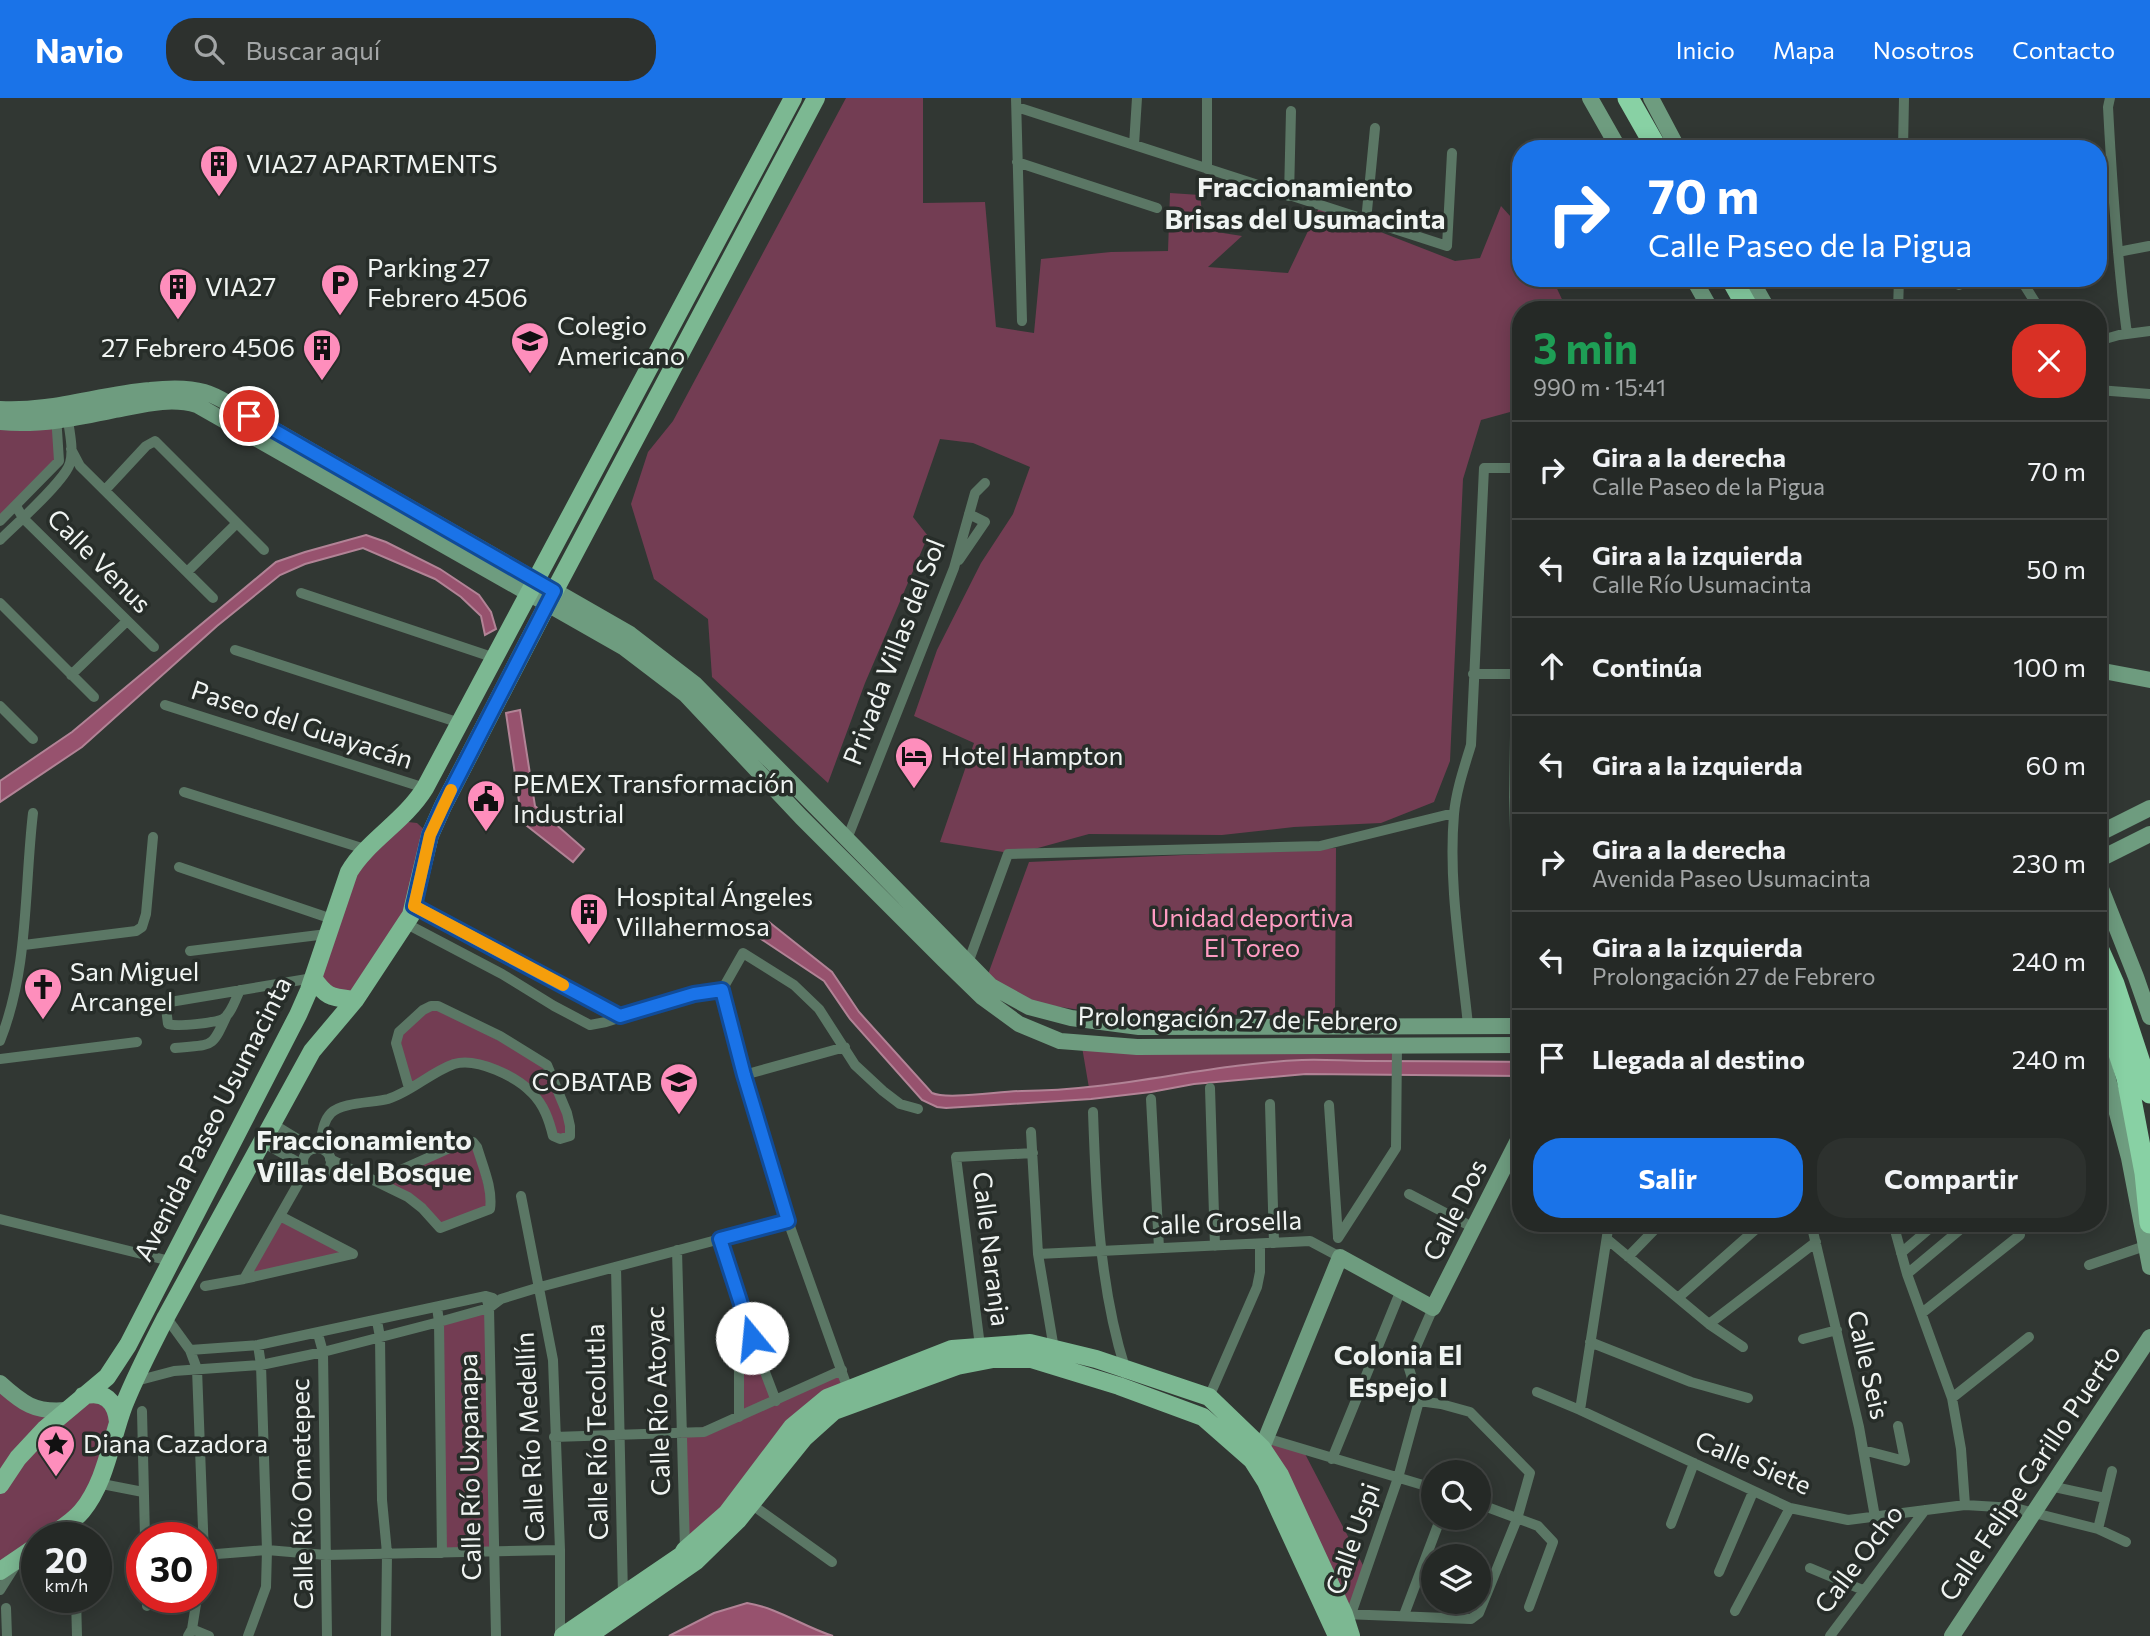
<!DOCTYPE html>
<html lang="es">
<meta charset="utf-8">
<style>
body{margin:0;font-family:Commissioner,sans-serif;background:#2d312e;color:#f1f3f6;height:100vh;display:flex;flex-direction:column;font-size:26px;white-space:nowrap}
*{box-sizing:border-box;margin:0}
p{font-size:23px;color:#a3a6a7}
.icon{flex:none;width:38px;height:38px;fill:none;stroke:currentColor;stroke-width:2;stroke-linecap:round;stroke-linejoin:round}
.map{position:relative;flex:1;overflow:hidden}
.side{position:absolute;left:1512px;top:203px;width:595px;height:931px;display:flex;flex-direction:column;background:#252926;border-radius:28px;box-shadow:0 4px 18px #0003,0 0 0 2px #424543}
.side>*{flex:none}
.top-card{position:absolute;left:1512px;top:42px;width:595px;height:147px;border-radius:28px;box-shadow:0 4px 18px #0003,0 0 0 2px #424543;background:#1a73e8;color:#fff;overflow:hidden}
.buttons{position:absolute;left:1421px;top:1362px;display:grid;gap:14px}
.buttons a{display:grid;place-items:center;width:70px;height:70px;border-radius:50%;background:#252926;box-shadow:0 4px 18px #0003,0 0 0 2px #424543;font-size:35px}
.speed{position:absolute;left:21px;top:1424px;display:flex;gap:14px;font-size:35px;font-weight:700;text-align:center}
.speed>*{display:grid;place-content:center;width:91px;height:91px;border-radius:50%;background:#252926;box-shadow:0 4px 18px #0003,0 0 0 2px #424543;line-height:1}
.speed small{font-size:18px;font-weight:400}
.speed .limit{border:10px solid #d22;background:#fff;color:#111}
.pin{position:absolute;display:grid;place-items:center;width:60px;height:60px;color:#fff;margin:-30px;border:4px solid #fff;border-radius:50%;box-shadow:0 2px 7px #0007}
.me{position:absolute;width:77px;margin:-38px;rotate:343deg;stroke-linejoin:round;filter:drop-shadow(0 0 5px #0008)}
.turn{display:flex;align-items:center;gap:24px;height:147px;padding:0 21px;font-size:32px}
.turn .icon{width:91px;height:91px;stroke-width:2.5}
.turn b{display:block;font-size:49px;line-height:60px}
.round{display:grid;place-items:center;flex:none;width:74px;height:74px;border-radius:28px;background:#2d312e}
.head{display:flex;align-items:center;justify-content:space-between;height:119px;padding:0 21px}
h1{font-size:42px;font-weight:700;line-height:52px;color:#1e9e55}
.action{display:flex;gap:14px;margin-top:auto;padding:14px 21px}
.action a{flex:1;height:80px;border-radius:28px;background:#1a73e8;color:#fff;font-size:28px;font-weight:700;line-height:80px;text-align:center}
.action a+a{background:#2d312e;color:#f1f3f6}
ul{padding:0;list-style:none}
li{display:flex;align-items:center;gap:21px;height:98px;padding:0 21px;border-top:2px solid #424543}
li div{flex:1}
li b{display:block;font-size:26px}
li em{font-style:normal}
header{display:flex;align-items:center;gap:42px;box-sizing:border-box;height:98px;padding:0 35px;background:#1a73e8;color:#fff}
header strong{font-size:33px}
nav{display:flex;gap:38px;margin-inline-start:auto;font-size:24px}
.search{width:490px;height:63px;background:#2d312e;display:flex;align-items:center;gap:18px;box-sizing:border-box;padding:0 24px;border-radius:28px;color:#a3a6a7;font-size:26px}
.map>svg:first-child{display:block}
</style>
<header>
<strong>Navio</strong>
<div class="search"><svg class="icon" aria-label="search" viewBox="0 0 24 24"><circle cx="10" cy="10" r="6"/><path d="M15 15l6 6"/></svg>Buscar aquí</div>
<nav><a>Inicio</a><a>Mapa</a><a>Nosotros</a><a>Contacto</a></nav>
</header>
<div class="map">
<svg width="2150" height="1538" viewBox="0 0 2150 1538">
<rect width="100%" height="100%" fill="#313733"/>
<path fill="#733d53" d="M846,0H923V105L985,104L996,229L1034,235L1041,161L1111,154L1168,153L1170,95L1200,97L1204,132L1242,138L1208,169L1288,175L1319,110L1455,163L1480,160L1501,108L1521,130V180H1552L1567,212H1521V311L1481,322L1463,381L1450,663L1434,704L1381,725L1294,729L1222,737L1089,736L1016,756L940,744L974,645L914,618L937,552L981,465L1013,416L1030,369L973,345L940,341L913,419L928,438L865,585L828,685L712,579L708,521L654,481L631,406L648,354L673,323Z
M56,322L60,360L0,424V324Z
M408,724L417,725L430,737L414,808L355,902L342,900L315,875L348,778Z
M1336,750L1335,918L1101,915L1033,905L987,879L1029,764Z
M431,908L547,967L570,1029L560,1041L532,994L469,964L409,990L399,934Z
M1397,948V963C1365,963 1333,960 1301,962C1229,967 1160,981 1089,990L1082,949Z
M473,1044L490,1111L440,1130L422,1110L376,1083Z
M280,1118L353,1156L244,1181Z
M739,1199L775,1303L842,1272L848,1291L685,1452L681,1335L739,1319Z
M489,1210L494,1455H442L439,1224Z
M0,1285L44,1312L83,1299L116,1314L85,1408L0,1473Z
M1266,1340L1303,1352L1366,1473L1351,1516Z"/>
<path fill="#97526e" stroke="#b28396" stroke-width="2" d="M366,437L386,444L440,471L479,497L491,514L496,531L485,537L481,518L461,499L435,481L363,450L305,466L280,477L217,528L82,649L0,704V683L72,634L276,464L305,454Z
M520,612L535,708L584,751L573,764L522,724L506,615Z
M769,824L832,874L859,914L932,995C947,1002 1001,993 1022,993C1116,993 1208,966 1302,962C1323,961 1345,963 1366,963C1418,963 1469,963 1521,964V978L1306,976L1194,986L1151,994L1091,1001L946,1010L937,1009L922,1002L850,921L824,883L761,841Z
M747,1505C778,1510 804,1529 833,1538H669L714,1515Z"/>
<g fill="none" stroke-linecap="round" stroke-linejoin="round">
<path stroke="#5b7765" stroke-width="10" d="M1016,0L1022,223
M1207,0V71
M2110,0L2108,9C2112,85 2117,160 2127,236
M1017,9L1447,148L1452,55
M1134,47L1137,0
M1903,51L1904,0
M1017,64L1157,110
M1289,98L1291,13
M1366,123L1375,30
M2118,154L2149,148
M2020,180L2040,212
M1959,187L1960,180
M1898,212L1899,180
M2098,243L2119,237L2150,233
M2098,292L2150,296
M71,351L80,368L213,500
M106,391L146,348L155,343L264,452
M16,408L23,420L154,549
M0,423L59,363L56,317
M0,442C14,428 66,382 70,365C74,351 69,331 67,316
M959,462L985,424L969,416
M187,474L237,425
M301,495L495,560
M0,505L94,599
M235,552L460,625
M1473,576H1521
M71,577L127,523
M165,607L425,690
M0,608L33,641
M184,694L368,752
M847,741L954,470L975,395L985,385
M1516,766L1514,699L1516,576
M179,769L332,821
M414,808L620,918
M405,825L502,876L554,908L590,927L606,924L694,896L722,892
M24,847L136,833L142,829L146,816L153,739
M190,853L327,836
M968,865L1008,756L1320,748L1454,715
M240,892C236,900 231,916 223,921C214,925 177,929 168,926L166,910L170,904L313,880
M1468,927C1461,857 1448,786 1454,716C1456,693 1464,670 1471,647L1484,370H1521
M0,943C29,870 24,792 33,715
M845,949L744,977L722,892L743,855L794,887L819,911L855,967L883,993L900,1006L918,1011
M175,950C213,946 211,952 227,917
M0,961L137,944
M744,977L788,1123L850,1297
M1210,990L1215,1148
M1151,1001L1159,1150
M1270,1006L1274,1145
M1329,1007L1338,1139
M1093,1014C1096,1100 1099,1187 1125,1270
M273,1026L314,1051
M1031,1034L1038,1156L1054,1251
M262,1044L303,1067
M319,1050C322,1039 322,1024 331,1015C342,1004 372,1005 388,1001C411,994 431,974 454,966C477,959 517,979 532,995C544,1007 549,1022 553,1038L560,1041L570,1038V1028L567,1015L547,967L500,938L438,908H431L423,912L399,934L396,945L409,990
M303 1064a14 14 0 1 1 28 0a14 14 0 1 1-28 0Z
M330,1061L408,1099L422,1110L440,1130L490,1111C493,1091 483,1069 477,1049L473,1044L461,1045L376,1083
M1409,1096L1474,1130
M521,1098L553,1262L560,1452V1538
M280,1118L353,1156
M0,1121L170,1163
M1811,1125L1859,1329L1875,1419
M1893,1125L1907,1176L1952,1300L1961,1351L1965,1407
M1338,1140L1396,1050L1397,948
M720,1141L752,1240L776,1303
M1607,1141L1709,1226L1743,1249
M677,1152L685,1452
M1901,1155L1936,1125
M1038,1156L1310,1143L1340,1159
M1628,1159L1661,1125
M2089,1167L2145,1148
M616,1169L623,1498
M1907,1176L1968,1125
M244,1181L306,1072
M205,1188L244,1181L353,1156
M486,1198L489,1210L496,1538
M1679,1199L1756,1131L1749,1125
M437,1209L439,1224L442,1455
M739,1213V1319
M1922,1215L2020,1137
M166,1219L190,1252L197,1271L204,1457L201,1476
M377,1223L380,1239L382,1402L387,1455L386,1538
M1709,1226L1816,1144
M318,1236L323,1254L327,1538
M1803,1241L1837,1232
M1590,1244L1691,1284L1748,1300
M980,1248L956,1059L1033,1055
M190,1252L258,1247L486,1198L493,1200
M136,1283L174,1273L261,1267L323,1254L439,1224L489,1210L501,1201L540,1189L788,1123
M1537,1294L1580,1312L1790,1410L1848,1422L1965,1407L2015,1410L2098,1431L2126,1444
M1209,1299L1257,1189L1260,1174V1146
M1952,1300L2029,1239
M1580,1312L1609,1125
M142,1313L145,1440
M554,1339L704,1334L842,1272
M1266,1340L1433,1390
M1863,1352L1905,1363L1898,1328
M1332,1361L1401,1192
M97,1385L143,1394
M2050,1388L2105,1400
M751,1406L832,1464
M1479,1406L1538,1428L1553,1444L1529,1509
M1671,1426L1694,1365
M2098,1431L2112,1373
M204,1457L267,1452L326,1457L560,1452
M1810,1470L1863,1492
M1719,1474L1753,1394
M0,1492L17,1465
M76,1500L77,1538
M147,1500V1508
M6,1510L7,1538
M1735,1513L1790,1410
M1344,1516L1471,1521L1479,1515L1517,1421L1530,1375L1470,1314L1441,1306L1419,1303
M1351,1516L1398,1380L1419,1303L1408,1267L1433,1210
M1404,1517L1441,1419
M192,1531L209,1538
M188,1538L192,1531L197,1500
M248,1538L266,1489L267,1452L261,1267L258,1247
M1830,1538L1925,1412"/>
<path stroke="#6e9c7f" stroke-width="16" d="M1590,0L1619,51
M1651,0L1678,51
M1693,180L1711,212
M1750,180L1768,212
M0,311C51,314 100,296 150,292C168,290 187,289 204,294C215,297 224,303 233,308L630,536L695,586L991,888L1029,909L1071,920L1139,929L1521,928
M0,324C38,328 78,320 115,312C142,307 170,299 197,307L623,549L686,597L801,719L944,862L982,899L1019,926L1060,943L1137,949L1521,947
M2098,572L2150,582
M2098,736L2150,710
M2098,762L2150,736
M2098,783L2136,879L2150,919
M2098,944L2129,1060L2150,1169
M0,1285C22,1305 35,1315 66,1312
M1254,1360L1262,1350L1340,1159L1433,1210L1521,1036
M1952,1538L2150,1239"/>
<path stroke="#7cb892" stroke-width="18" d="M313,880C327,900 331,899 355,902
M83,1298C104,1292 116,1303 118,1324
M0,1387L18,1360L45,1331L107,1279L128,1247L298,917L309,892L349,774C368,742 404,724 425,690L793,0
M48,1440C59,1432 73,1424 82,1413C106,1384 111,1341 124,1307C136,1277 151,1248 166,1219L312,953L355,902L411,817L430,737L443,708L547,507L816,0
M0,1473L37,1448
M563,1538L682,1457L685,1452L727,1415L792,1329L827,1300L952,1251L1030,1245L1096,1261L1209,1299L1262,1350L1280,1377L1344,1516L1351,1538
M588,1538L696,1463L738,1422L804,1340L834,1313L957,1268L993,1261H1031L1119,1288L1203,1319L1252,1362L1266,1384L1337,1538"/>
<path stroke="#88d1a4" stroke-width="21" d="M1628,0L1657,51
M1731,180L1749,212
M2098,850L2114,886L2150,995
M2098,892L2127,980L2145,1075L2150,1125"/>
</g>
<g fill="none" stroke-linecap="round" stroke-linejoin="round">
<defs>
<path id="route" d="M249,318L554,493L443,708L430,737L414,808L620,918L694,896L722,892L744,977L788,1123L720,1141L752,1240"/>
</defs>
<use href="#route" stroke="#114b97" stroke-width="18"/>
<use href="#route" stroke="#1a73e8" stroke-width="12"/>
<path stroke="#f59e0b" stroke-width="12" d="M451,692L430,737L414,808L563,887"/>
</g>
<defs>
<symbol id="building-pin" viewBox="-11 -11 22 30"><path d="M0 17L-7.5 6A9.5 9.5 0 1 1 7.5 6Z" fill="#fe8ebc" stroke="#272d29"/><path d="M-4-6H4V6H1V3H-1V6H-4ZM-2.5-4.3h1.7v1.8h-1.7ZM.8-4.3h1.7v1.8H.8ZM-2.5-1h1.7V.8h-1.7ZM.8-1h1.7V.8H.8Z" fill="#111"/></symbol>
<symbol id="parking-pin" viewBox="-11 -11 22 30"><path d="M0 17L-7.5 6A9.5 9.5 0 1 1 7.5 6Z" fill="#fe8ebc" stroke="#272d29"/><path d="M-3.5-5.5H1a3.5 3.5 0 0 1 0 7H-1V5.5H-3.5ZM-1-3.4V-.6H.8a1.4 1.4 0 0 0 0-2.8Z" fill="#111"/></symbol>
<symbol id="school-pin" viewBox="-11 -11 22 30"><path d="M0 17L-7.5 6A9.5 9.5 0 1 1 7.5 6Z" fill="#fe8ebc" stroke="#272d29"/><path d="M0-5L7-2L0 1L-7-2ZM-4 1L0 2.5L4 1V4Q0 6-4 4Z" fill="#111"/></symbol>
<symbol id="hotel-pin" viewBox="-11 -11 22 30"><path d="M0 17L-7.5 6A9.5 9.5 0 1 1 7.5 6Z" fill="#fe8ebc" stroke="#272d29"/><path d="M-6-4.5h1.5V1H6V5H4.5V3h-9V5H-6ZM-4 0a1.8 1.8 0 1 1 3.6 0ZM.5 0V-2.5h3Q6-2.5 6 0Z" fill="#111"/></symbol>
<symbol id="civic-pin" viewBox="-11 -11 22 30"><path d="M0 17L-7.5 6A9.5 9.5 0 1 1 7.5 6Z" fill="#fe8ebc" stroke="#272d29"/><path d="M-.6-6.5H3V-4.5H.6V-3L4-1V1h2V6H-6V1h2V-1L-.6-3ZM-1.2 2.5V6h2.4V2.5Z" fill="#111"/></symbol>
<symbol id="church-pin" viewBox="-11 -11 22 30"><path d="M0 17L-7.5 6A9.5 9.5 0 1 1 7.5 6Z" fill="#fe8ebc" stroke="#272d29"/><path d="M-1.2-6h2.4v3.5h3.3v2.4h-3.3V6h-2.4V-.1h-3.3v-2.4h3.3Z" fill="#111"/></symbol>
<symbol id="sight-pin" viewBox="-11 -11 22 30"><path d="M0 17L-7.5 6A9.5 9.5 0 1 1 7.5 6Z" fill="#fe8ebc" stroke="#272d29"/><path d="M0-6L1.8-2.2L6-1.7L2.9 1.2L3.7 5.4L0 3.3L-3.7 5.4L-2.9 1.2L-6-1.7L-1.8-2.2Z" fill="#111"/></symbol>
</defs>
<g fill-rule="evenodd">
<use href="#building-pin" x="197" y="44" width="44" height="60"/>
<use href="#parking-pin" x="318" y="163" width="44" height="60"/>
<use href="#building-pin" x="156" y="167" width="44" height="60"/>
<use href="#school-pin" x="508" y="221" width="44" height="60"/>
<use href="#building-pin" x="300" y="228" width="44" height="60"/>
<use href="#hotel-pin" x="892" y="636" width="44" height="60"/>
<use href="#civic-pin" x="464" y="679" width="44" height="60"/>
<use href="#building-pin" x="567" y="792" width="44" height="60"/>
<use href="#church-pin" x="21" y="867" width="44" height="60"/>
<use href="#school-pin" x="657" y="962" width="44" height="60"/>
<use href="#sight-pin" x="34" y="1324" width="44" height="60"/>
</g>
<g text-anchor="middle" stroke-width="7" stroke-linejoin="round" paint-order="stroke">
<g font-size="26" fill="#f0f4f2" stroke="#272d29" text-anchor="start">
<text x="246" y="75">VIA27 APARTMENTS</text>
<text x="367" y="179">Parking 27<tspan x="367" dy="30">Febrero 4506</tspan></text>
<text x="205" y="198">VIA27</text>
<text x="557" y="237">Colegio<tspan x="557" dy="30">Americano</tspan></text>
<text x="295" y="259" text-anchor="end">27 Febrero 4506</text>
<text x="941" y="667">Hotel Hampton</text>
<text x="513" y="695">PEMEX Transformación<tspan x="513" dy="30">Industrial</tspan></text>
<text x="616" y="808">Hospital Ángeles<tspan x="616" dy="30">Villahermosa</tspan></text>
<text x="70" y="883">San Miguel<tspan x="70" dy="30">Arcangel</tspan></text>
<text x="652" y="993" text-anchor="end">COBATAB</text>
<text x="83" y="1355">Diana Cazadora</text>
</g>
<g font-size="26" fill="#f0f4f2" stroke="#272d29">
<text transform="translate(99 463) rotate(45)" y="9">Calle Venus</text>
<text transform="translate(894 554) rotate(-69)" y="9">Privada Villas del Sol</text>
<text transform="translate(302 627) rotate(18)" y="9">Paseo del Guayacán</text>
<text transform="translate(1238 921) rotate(1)" y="9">Prolongación 27 de Febrero</text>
<text transform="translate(213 1021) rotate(-63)" y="9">Avenida Paseo Usumacinta</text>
<text transform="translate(1455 1112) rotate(-63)" y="9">Calle Dos</text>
<text transform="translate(1222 1125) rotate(-2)" y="9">Calle Grosella</text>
<text transform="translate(991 1151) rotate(83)" y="9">Calle Naranja</text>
<text transform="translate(1868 1267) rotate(77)" y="9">Calle Seis</text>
<text transform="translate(658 1303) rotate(-92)" y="9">Calle Río Atoyac</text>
<text transform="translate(597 1334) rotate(-91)" y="9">Calle Río Tecolutla</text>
<text transform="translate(530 1339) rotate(-93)" y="9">Calle Río Medellín</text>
<text transform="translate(1753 1365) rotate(23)" y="9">Calle Siete</text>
<text transform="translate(470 1369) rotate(-91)" y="9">Calle Río Uxpanapa</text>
<text transform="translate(2030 1375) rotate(-56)" y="9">Calle Felipe Carillo Puerto</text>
<text transform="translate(302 1396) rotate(-91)" y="9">Calle Río Ometepec</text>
<text transform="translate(1353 1441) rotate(-71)" y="9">Calle Uspi</text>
<text transform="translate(1859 1461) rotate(-53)" y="9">Calle Ocho</text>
</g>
<g font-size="26" fill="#ff9bc2" stroke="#272d29">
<text x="1252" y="829">Unidad deportiva<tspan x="1252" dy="30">El Toreo</tspan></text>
</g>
<g font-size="28" font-weight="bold" fill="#f0f4f2" stroke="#272d29">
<text x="1305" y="99">Fraccionamiento<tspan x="1305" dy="32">Brisas del Usumacinta</tspan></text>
<text x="364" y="1052">Fraccionamiento<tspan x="364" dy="32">Villas del Bosque</tspan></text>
<text x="1398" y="1267">Colonia El<tspan x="1398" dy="32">Espejo I</tspan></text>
</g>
</g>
</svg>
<div class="buttons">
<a><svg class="icon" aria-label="search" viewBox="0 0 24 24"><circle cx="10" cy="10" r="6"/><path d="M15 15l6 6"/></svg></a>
<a><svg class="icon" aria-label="layers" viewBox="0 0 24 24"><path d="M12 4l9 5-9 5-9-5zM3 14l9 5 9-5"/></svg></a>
</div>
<div class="speed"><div>20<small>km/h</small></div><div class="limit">30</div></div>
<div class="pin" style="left:249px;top:318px;background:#d93025"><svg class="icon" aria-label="arrive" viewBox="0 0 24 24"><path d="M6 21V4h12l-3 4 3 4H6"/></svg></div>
<svg class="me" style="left:752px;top:1240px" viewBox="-20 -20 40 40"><circle r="19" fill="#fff"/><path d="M0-13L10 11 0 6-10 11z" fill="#1a73e8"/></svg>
<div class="top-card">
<div class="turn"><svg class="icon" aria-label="right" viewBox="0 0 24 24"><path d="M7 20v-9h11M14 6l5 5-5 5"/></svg><div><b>70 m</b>Calle Paseo de la Pigua</div></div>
</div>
<section class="side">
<div class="head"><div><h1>3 min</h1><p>990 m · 15:41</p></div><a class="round" style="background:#d93025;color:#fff"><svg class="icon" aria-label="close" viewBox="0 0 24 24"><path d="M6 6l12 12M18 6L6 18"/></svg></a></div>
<ul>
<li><svg class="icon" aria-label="right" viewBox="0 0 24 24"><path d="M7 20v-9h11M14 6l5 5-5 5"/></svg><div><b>Gira a la derecha</b><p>Calle Paseo de la Pigua</p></div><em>70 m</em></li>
<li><svg class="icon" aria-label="left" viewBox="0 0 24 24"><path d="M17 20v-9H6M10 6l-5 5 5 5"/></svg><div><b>Gira a la izquierda</b><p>Calle Río Usumacinta</p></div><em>50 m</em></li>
<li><svg class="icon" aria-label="ahead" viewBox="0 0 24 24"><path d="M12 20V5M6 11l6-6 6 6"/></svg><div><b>Continúa</b></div><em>100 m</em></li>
<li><svg class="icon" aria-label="left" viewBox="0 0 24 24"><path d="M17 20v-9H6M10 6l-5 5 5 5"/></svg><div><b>Gira a la izquierda</b></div><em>60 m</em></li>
<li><svg class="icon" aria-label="right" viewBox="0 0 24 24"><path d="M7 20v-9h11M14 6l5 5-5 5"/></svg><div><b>Gira a la derecha</b><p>Avenida Paseo Usumacinta</p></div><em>230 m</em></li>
<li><svg class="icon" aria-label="left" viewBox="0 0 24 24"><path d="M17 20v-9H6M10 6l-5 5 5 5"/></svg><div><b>Gira a la izquierda</b><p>Prolongación 27 de Febrero</p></div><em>240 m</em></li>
<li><svg class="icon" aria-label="arrive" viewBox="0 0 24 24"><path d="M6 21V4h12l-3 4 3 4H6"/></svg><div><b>Llegada al destino</b></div><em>240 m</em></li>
</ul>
<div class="action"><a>Salir</a><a>Compartir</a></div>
</section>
</div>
